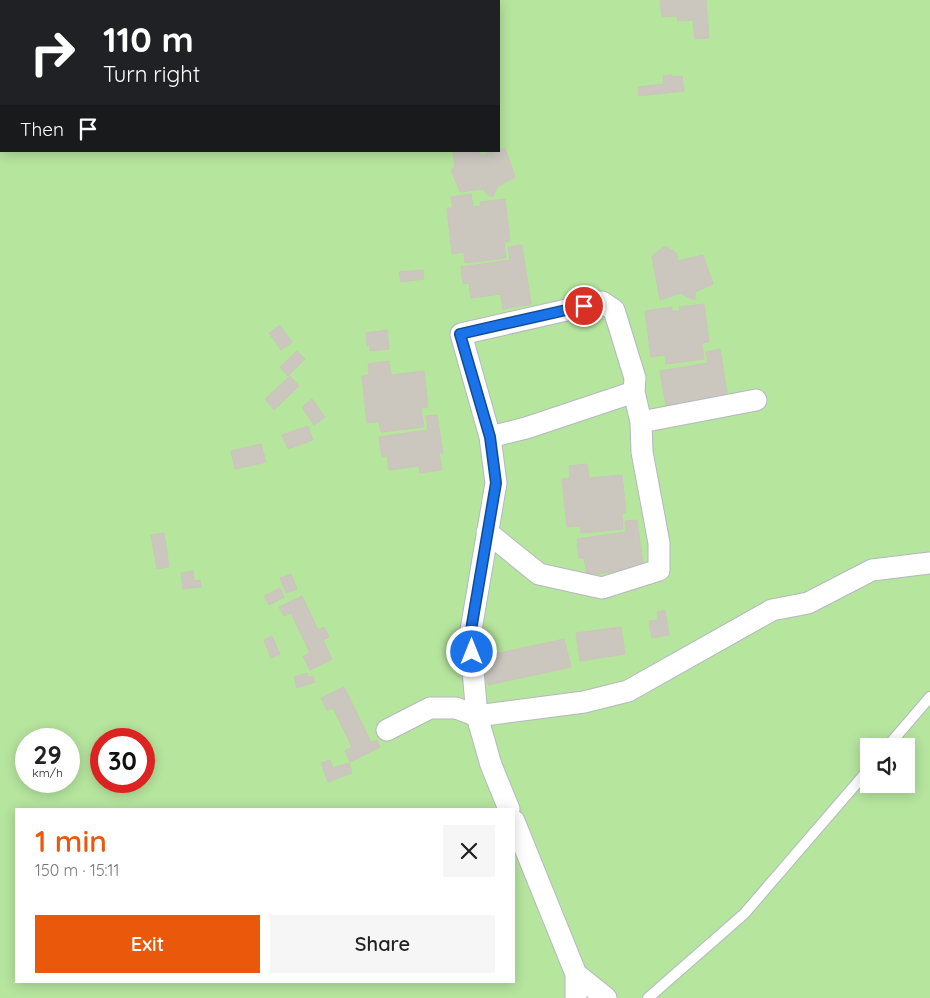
<!DOCTYPE html>
<meta charset="utf-8">
<style>
body{margin:0;font-family:Quicksand,sans-serif;background:#f6f6f6;color:#222;height:100vh;display:flex;flex-direction:column;font-size:19px;white-space:nowrap}
*{box-sizing:border-box;margin:0}
p{font-size:16px;color:#767676}
.icon{flex:none;width:28px;height:28px;fill:none;stroke:currentColor;stroke-width:2;stroke-linecap:round;stroke-linejoin:round}
.map{position:relative;flex:1;overflow:hidden}
.sheet{position:absolute;left:15px;top:808px;width:500px;height:175px;display:flex;flex-direction:column;background:#fff;border-radius:0px;box-shadow:0 2px 12px #0003}
.sheet>*{flex:none}
.banner{position:absolute;left:0px;top:0px;width:500px;height:152px;box-shadow:0 2px 12px #0003;background:#202124;color:#fff;overflow:hidden}
.buttons{position:absolute;left:860px;top:738px;display:grid;gap:10px}
.buttons a{display:grid;place-items:center;width:55px;height:55px;border-radius:0px;background:#fff;box-shadow:0 2px 12px #0003;font-size:25px}
.speed{position:absolute;left:15px;top:728px;display:flex;gap:10px;font-size:25px;font-weight:700;text-align:center}
.speed>*{display:grid;place-content:center;width:65px;height:65px;border-radius:50%;background:#fff;box-shadow:0 2px 12px #0003;line-height:1}
.speed small{font-size:12px;font-weight:400}
.speed .limit{border:8px solid #d22;background:#fff;color:#111}
.pin{position:absolute;display:grid;place-items:center;width:42px;height:42px;color:#fff;margin:-21px;border:2px solid #fff;border-radius:50%;box-shadow:0 1px 5px #0007}
.me{position:absolute;width:55px;margin:-28px;rotate:0deg;stroke-linejoin:round;filter:drop-shadow(0 0 4px #0008)}
.turn{display:flex;align-items:center;gap:18px;height:105px;padding:0 20px;font-size:22px}
.turn .icon{width:65px;height:65px;stroke-width:2.5}
.turn b{display:block;font-size:35px;line-height:42px}
.then{display:flex;align-items:center;height:48px;padding:0 20px;background:#0003;gap:10px;font-size:19px}
.round{display:grid;place-items:center;flex:none;width:52px;height:52px;border-radius:0px;background:#f6f6f6}
.headline{display:flex;align-items:center;justify-content:space-between;height:85px;padding:0 20px}
h1{font-size:30px;font-weight:600;line-height:38px;color:#ea580c}
.button{display:flex;gap:10px;margin-top:auto;padding:10px 20px}
.button a{flex:1;height:58px;border-radius:0px;background:#ea580c;color:#fff;font-size:20px;font-weight:600;line-height:58px;text-align:center}
.button a+a{background:#f6f6f6;color:#222}
.map>svg:first-child{display:block}
</style>
<div class="map">
<svg width="930" height="998" viewBox="0 0 930 998">
<rect width="100%" height="100%" fill="#efe9e1"/>
<path fill="#b6e59e" fill-rule="evenodd" d="M0,0H930V998H0ZM1,1H499V151H1ZM26,739H69V781H26ZM101,739H144V781H101ZM869,746H906V784H869ZM16,809H514V981H16Z"/>
<path fill="#cbc7bf" stroke="#cbc5ba" d="M672,0H706L709,38L695,39L693,20L678,21L677,16L662,17L660,1Z
M672,75V77L682,76L684,91L639,96L638,87L664,84L663,76Z
M505,148L515,177L497,187L493,197L487,194L483,189L460,192L451,170L455,167L453,151H479L481,156L494,151H499V150Z
M471,194L473,207L481,206L480,202L505,199L510,241L504,242L506,258L465,263L464,252L452,254L447,208H453L451,197Z
M522,245L531,304L503,309L501,294L471,298L469,283L463,284L461,267L510,260L508,247Z
M665,246L676,253L678,261L703,255L713,284L695,292V300L686,296L681,293L660,300L652,256Z
M423,270L424,279L401,282L399,272Z
M704,304L709,342L702,343L704,359L666,364L665,355L651,357L645,311L672,307V311H680L679,307Z
M280,325L292,342L281,350L269,333Z
M387,330L389,349L370,351V345L367,346L366,333Z
M720,349L728,400L699,401L666,406L660,371L708,363L706,352Z
M297,351L305,359L288,376L280,367Z
M389,361L391,375L424,371L428,407L421,408L424,427L381,432L379,422L367,423L362,376L369,375L368,364Z
M290,376L299,386L274,410L265,399Z
M312,399L325,417L314,425L302,407Z
M437,415L443,453H439L442,470L420,473L419,466L389,470L387,456L382,457L379,437L428,430L426,416Z
M308,426L313,440L288,449L282,435Z
M261,444L266,462L235,469L231,451Z
M587,464L589,478L622,475L626,512L622,513L623,529L581,533L580,526L567,527L562,479L570,478L569,466Z
M637,520L644,571L618,575V571L587,575L584,558H579L577,539L626,532L625,521Z
M164,533L169,567L157,569L151,535Z
M193,571L194,581L200,580L201,587L183,589L181,573Z
M291,574L297,589L286,593L280,578Z
M280,588L284,597L269,605L264,596Z
M302,596L318,630L324,627L329,637L323,640L332,659L310,670L303,656L310,653L291,613L284,616L279,607Z
M665,610L669,635L652,638L649,621L658,620L657,612Z
M621,627L625,654L580,661L576,633Z
M272,636L280,654L271,658L264,640Z
M564,639L571,667L488,685L481,657Z
M307,673L308,678L313,676L315,682L297,688L294,677Z
M344,687L371,742L377,740L380,747L350,762L345,751L352,747L333,708L327,710L321,698Z
M330,760L333,768L349,763L352,773L328,782L321,763Z"/>
<g fill="none" stroke-linecap="round" stroke-linejoin="round">
<defs>
<path id="service" d="M888,746L930,697
M648,998L744,914L869,769"/>
<path id="minor" d="M641,422L756,400
M490,437L526,428L634,392L635,378L614,310L602,302L461,334L490,437L496,483L470,636L477,716L491,765L509,809
M487,532L539,574L602,588L659,570V543L642,452L641,422L634,392
M387,730L430,708H456L477,716L584,702L628,691L772,610L808,603L872,570L930,563
M514,821L576,974L606,998
M576,974V998"/>
</defs>
<use href="#service" stroke="#b4b7c1" stroke-width="12"/>
<use href="#minor" stroke="#b4b7c1" stroke-width="23"/>
<use href="#service" stroke="#fff" stroke-width="10"/>
<use href="#minor" stroke="#fff" stroke-width="21"/>
</g>
<g fill="none" stroke-linecap="round" stroke-linejoin="round">
<defs>
<path id="route" d="M472,652L470,636L496,483L490,437L460,334L584,306"/>
</defs>
<use href="#route" stroke="#114b97" stroke-width="12"/>
<use href="#route" stroke="#1a73e8" stroke-width="9"/>
</g>
</svg>
<div class="buttons">
<a><svg class="icon" aria-label="sound" viewBox="0 0 24 24"><path d="M4 9h4l5-4v14l-5-4H4zM17 9q2 3 0 6"/></svg></a>
</div>
<div class="speed"><div>29<small>km/h</small></div><div class="limit">30</div></div>
<div class="pin" style="left:584px;top:306px;background:#d93025"><svg class="icon" aria-label="arrive" viewBox="0 0 24 24"><path d="M6 21V4h12l-3 4 3 4H6"/></svg></div>
<svg class="me" style="left:472px;top:652px" viewBox="-20 -20 40 40"><circle r="17" fill="#1a73e8" stroke="#fff" stroke-width="3"/><path d="M0-11L8 9 0 5-8 9z" fill="#fff"/></svg>
<div class="banner">
<div class="turn"><svg class="icon" aria-label="right" viewBox="0 0 24 24"><path d="M7 20v-9h11M14 6l5 5-5 5"/></svg><div><b>110 m</b>Turn right</div></div>
<div class="then">Then<svg class="icon" aria-label="arrive" viewBox="0 0 24 24"><path d="M6 21V4h12l-3 4 3 4H6"/></svg></div>
</div>
<section class="sheet">
<div class="headline"><div><h1>1 min</h1><p>150 m · 15:11</p></div><a class="round"><svg class="icon" aria-label="close" viewBox="0 0 24 24"><path d="M6 6l12 12M18 6L6 18"/></svg></a></div>
<div class="button"><a>Exit</a><a>Share</a></div>
</section>
</div>
